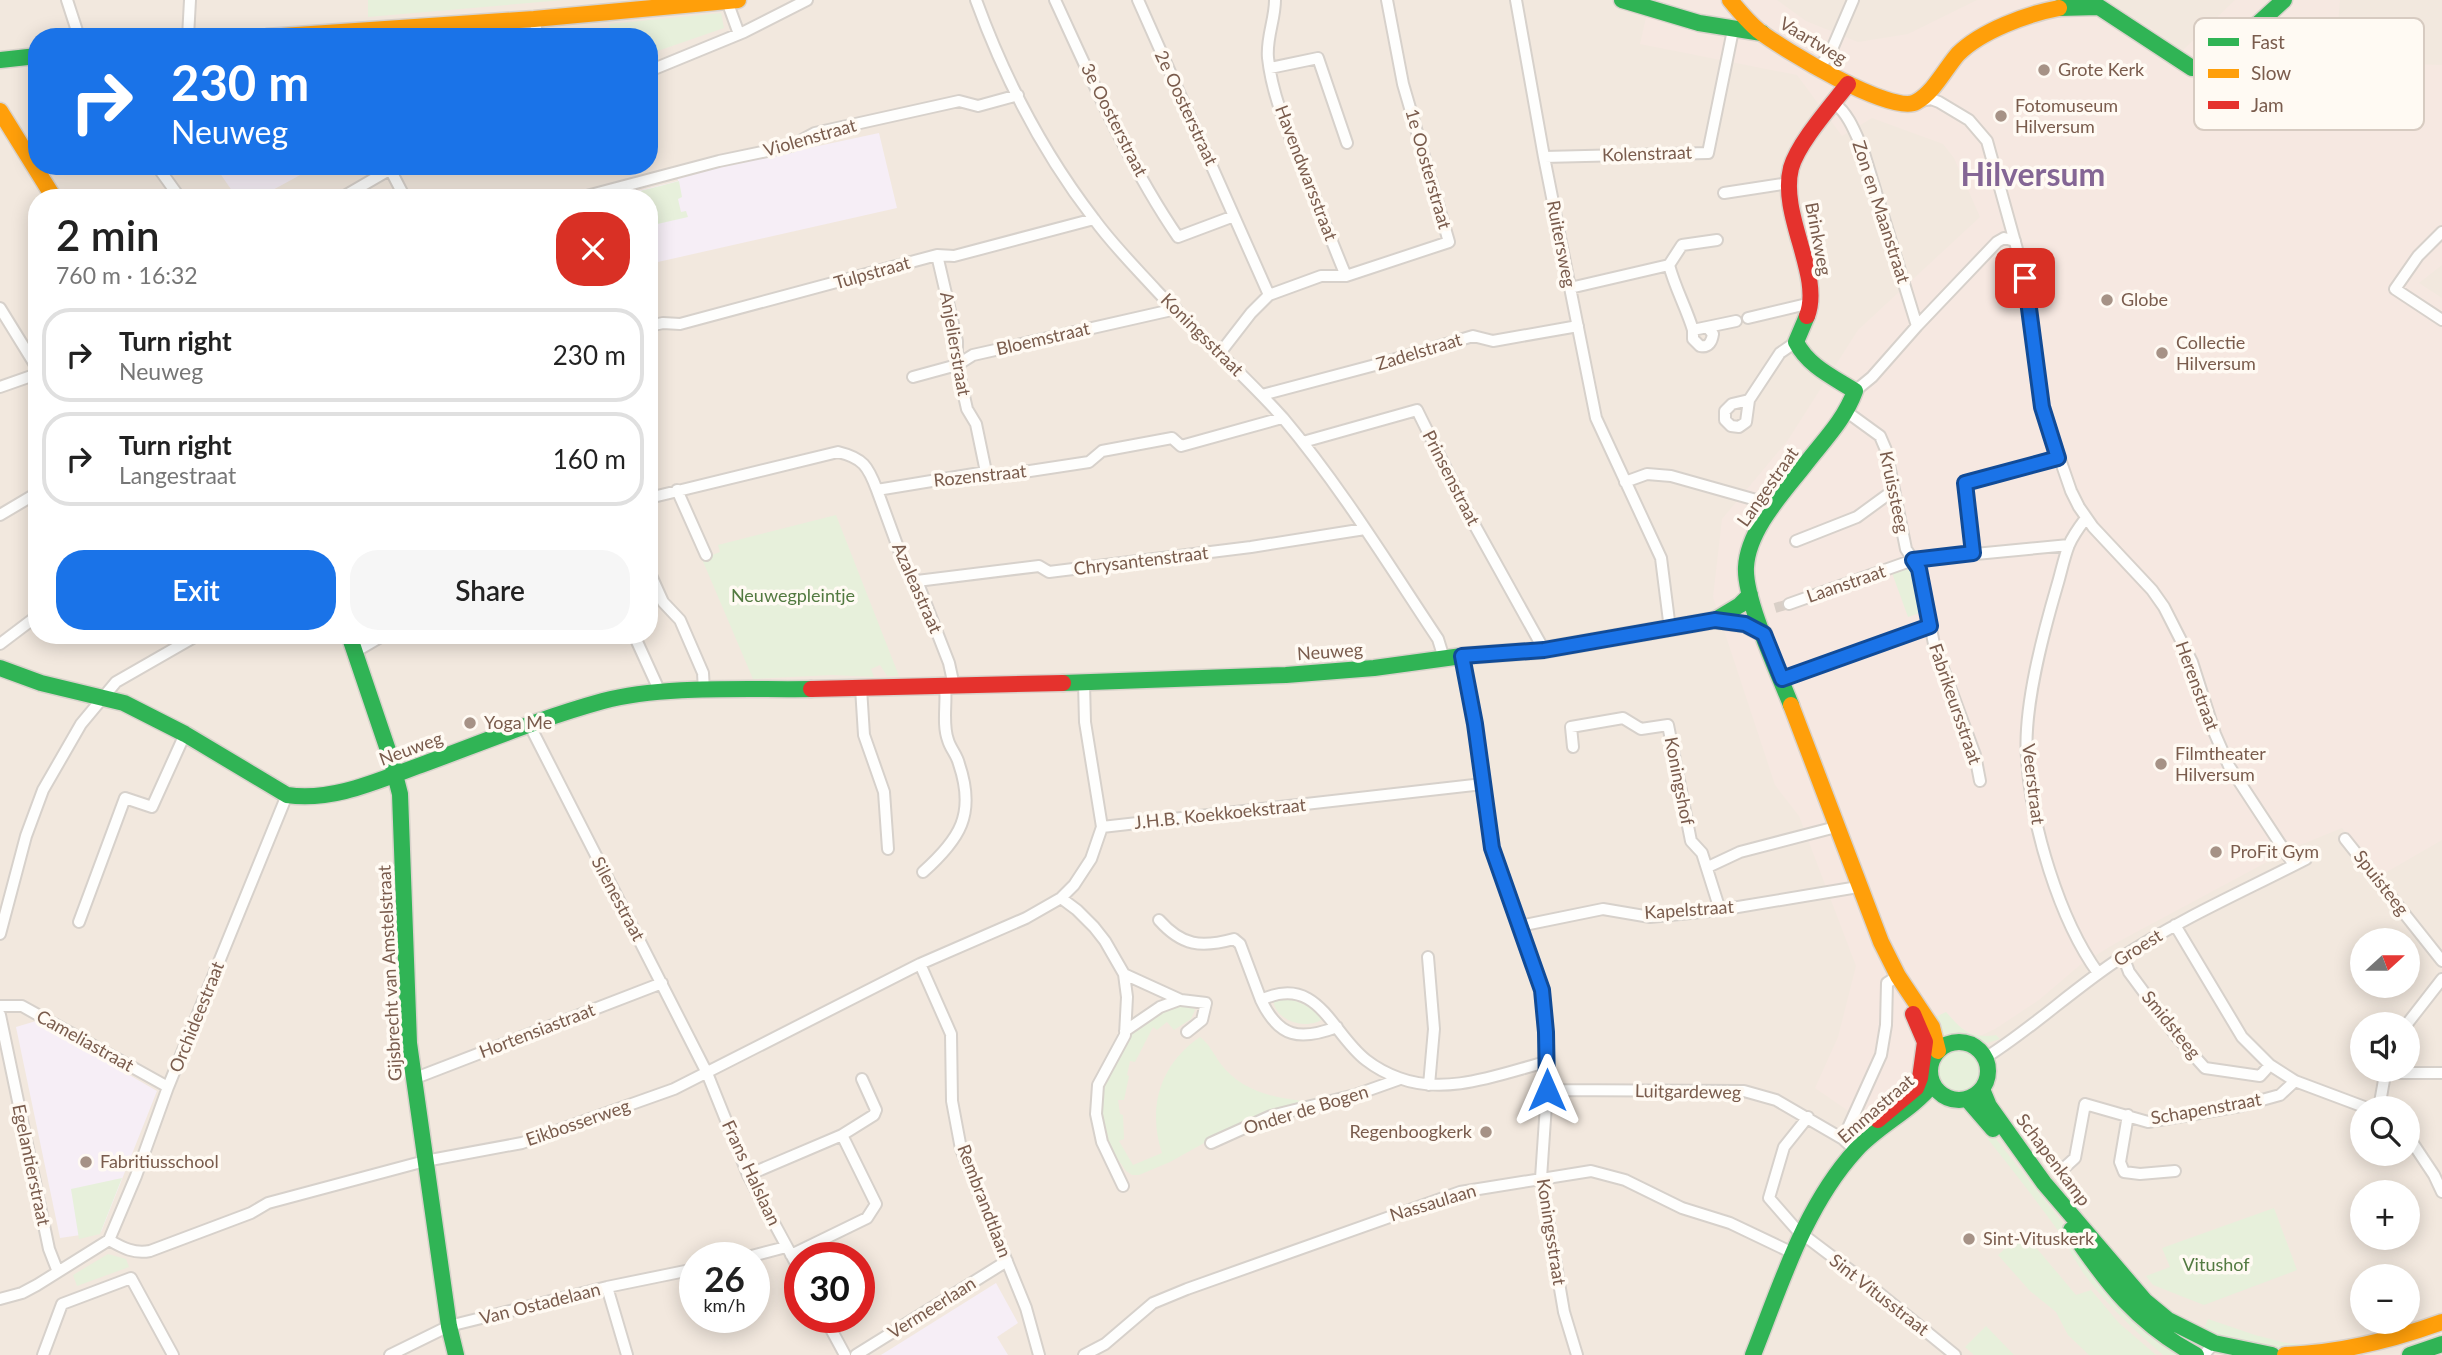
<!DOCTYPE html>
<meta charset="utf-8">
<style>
body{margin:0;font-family:Lato,sans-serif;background:#f6f6f6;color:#222;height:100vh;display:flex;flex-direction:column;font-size:26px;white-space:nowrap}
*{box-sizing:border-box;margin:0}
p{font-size:23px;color:#767676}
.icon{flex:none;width:38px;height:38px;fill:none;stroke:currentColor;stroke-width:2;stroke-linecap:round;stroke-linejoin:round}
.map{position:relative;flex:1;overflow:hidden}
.side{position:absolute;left:28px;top:189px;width:630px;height:455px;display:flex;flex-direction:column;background:#fff;border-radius:28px;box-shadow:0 4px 18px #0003}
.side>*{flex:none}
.top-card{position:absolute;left:28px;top:28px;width:630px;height:147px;border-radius:28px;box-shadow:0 4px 18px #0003;background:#1a73e8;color:#fff;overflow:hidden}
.needle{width:46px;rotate:69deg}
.tools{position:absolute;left:2350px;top:928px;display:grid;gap:14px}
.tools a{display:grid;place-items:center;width:70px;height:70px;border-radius:50%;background:#fff;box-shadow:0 4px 18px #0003;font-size:35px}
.speed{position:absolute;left:679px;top:1242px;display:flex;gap:14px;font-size:35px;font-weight:700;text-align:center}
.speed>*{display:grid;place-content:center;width:91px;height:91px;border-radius:50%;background:#fff;box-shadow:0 4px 18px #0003;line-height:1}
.speed small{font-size:18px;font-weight:400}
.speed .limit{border:10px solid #d22;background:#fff;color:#111}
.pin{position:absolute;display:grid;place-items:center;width:60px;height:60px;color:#fff;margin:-30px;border-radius:14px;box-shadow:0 4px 10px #0006}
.me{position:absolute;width:77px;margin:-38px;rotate:0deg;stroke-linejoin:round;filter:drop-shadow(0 0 5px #0008)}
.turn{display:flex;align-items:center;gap:24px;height:147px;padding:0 28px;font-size:32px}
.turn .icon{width:91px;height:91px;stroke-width:2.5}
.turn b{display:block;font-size:49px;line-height:60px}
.round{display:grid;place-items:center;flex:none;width:74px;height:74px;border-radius:28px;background:#f6f6f6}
.summary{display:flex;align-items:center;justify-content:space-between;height:119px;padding:0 28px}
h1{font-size:42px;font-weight:600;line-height:52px}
.action{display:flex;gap:14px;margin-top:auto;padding:14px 28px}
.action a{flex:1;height:80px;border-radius:28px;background:#1a73e8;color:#fff;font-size:28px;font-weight:600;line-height:80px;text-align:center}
.action a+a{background:#f6f6f6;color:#222}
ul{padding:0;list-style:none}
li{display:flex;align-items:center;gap:21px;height:94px;margin:0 14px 10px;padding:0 14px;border:4px solid #e0e0e0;border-radius:28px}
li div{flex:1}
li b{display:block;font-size:26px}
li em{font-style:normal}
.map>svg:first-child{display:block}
</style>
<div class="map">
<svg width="2442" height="1355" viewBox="0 0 2442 1355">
<rect width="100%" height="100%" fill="#f9f5f0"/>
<path fill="#f2e8de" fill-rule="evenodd" d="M0,0H2442V1355H0ZM37,37H649V166H37ZM37,198H649V635H37ZM2362,940H2408V985H2362ZM2362,1024H2408V1069H2362ZM2362,1108H2408V1153H2362ZM2362,1192H2408V1237H2362ZM695,1258H754V1318H695ZM800,1258H859V1318H800ZM2362,1276H2408V1321H2362Z"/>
<path fill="#f6e8e1" d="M1650,0H1777L1806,21L1858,42L1908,34L1977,0H2092L2101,1L2145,24L2182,51L2235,0H2340L2335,61L2442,65V265L2419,283L2442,298V840L2378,877L2342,828L2293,848L2116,943L2080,965L2039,1000L1995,1029L1982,1035L1952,1040L1930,1051L1860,1119L1815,1088L1838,1037L1856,966L1799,816L1775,785L1713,597L1722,519L1788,440L1858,330L1980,217L1954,158L1943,144L1872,118L1842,136L1797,75L1640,44Z"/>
<path fill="#f6eef6" d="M879,133L897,208L649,264V198H609L678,181L677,176Z
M215,166H297L302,174L258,198H237Z
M36,1021L157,1091L101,1232L60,1238L16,1027Z
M996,1283L1018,1323L997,1337L1008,1355H881Z"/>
<path fill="#e7f0db" d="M368,0H564L368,17Z
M721,13L724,28L649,54V37H610L609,24Z
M679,181L682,197L678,199L681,212L686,211L688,217L653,225L654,229L649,230V198H613Z
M836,515L899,676H887L880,665L871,669L874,677L832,675L753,679L702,559L720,552L718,545Z
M1907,568L1913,571L1920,613L1908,617L1892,573Z
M1276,998C1296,999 1309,1005 1324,1018C1308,1031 1275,1022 1273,999Z
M1191,1004L1195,1010L1191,1019L1174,1030L1167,1022L1157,1030L1153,1027L1135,1062L1130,1061L1127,1075L1129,1076L1124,1100H1118L1120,1114L1123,1115L1124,1139L1119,1141L1133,1165L1162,1153C1147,1108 1160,1064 1200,1037C1210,1045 1213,1053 1220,1063C1240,1090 1270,1097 1302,1101L1231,1128L1170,1162L1139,1175H1132L1126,1171L1110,1148L1102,1122L1103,1091L1107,1075L1123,1044L1142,1022L1166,1010Z
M1946,1012C1962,1030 1970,1039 1996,1035L2000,1039L1984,1044L1967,1039L1942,1036L1931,1019Z
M1938 1071a21 21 0 1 1 42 0a21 21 0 1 1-42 0Z
M1992,1134L2066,1227L2179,1350L2177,1355H2163C2135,1331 2106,1304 2084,1274C2075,1261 2068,1246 2059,1232C2036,1200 2012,1169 1987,1138Z
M122,1178L100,1234L79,1239L71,1189Z
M2274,1208L2297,1270L2204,1305L2153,1285L2146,1276L2170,1267L2162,1248Z
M2023,1232L2076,1295L2091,1290L2119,1323L2156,1355H2089L2068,1335L2056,1312L2030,1291L1998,1255Z
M108,1254L126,1259L129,1267L77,1286L73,1275Z
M2208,1319L2255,1335L2286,1343L2326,1346L2282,1352L2203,1332Z
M1986,1326L2014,1355H1974L1965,1347Z"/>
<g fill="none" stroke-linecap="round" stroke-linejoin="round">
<path stroke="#d9cfc7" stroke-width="10" stroke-dasharray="10 5" stroke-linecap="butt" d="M1775,608L1789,604"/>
<defs>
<path id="street" d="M67,0L79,37
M976,0C1004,77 1044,154 1094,219C1112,244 1135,267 1156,290C1197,334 1243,373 1283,418C1341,487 1388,564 1438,639L1442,652L1448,658
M1055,0C1092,80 1128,164 1178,237L1234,216
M1138,0L1269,295
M1275,0C1275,20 1266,38 1268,58C1272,95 1288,132 1302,166C1317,203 1331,240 1346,276
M1516,0L1544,157L1596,418L1661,558L1670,629
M727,1L739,34
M534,19L538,37
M188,37L190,0
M1819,66L1829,56L1853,0
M1270,68L1318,58L1347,143
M649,71L744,32L807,0
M1920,101L1931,99L1939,102L1969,120L1987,141L2025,278L2042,407L2071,491L2079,507L2093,527L2152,590L2164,607L2192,662L2215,734L2229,766L2294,865
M1835,104C1849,114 1856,135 1863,150L1917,326
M1544,157L1708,153L1733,30
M157,166L180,198
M390,169L405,198
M1724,193L1789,183
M341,198L396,166
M579,198L719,161L791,146L815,133L959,101L978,106L1018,95
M2442,232L2418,256L2395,289L2442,320
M937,255L957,341V365L967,409L976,424L986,472
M1669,265C1675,288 1686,307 1693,330
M1570,288L1669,265L1682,245L1717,240
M0,308L37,368
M1748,318L1811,303
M649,326L663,323L680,324L937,255L954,256L1094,219
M1708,328L1713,334C1712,341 1709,348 1700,346L1693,339V330L1736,321
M1220,353L1251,313L1269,295L1321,276H1346L1449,242L1403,84L1387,0
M913,377L957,365L973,355L1176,309
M0,387L37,374
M1855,391L1872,377L1917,326L1997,242L2004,238L2015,241
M1262,395L1379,364L1473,336L1493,341L1578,326
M1749,400L1732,404L1725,411V420L1731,426L1739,427L1746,422L1749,400L1780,353L1796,342
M1847,412L1880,436L1886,450L1906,549L1919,569L1934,644L1975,755L1980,781
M1303,442L1417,410L1469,515L1544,650
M1625,482L1647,474L1671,476L1774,505
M677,490L706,555
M877,490L907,572L917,581L949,663L954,686
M649,498L838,452C863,458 868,466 877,490L986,472L997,476L1089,462L1102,451L1172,438L1181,446L1282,418
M0,515L37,493
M2086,518C2080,526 2073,535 2069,545C2064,557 2061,573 2057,586C2043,634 2023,708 2027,758C2031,825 2059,919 2098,973
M1796,541L1857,517L1894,490
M1973,553L1965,483L2058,458
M649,571L663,602L680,620L703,673L704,691
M917,581L1039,566L1049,572L1251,547L1365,529
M1789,604L1913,560L2069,545
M634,635L660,692
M0,644L37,616
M355,652L384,635
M1462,656L1475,724L1492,848L1542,991L1546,1032L1547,1090L1541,1178L1564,1312L1577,1355
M1782,679L1930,626
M861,688L864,735L884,792L888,849
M530,726L707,1073L748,1175L800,1271
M1573,747L1571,727L1623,718L1641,729L1668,725L1691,841L1702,853L1720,910
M1102,827L1483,784
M2345,839L2442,961
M1708,867L1740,852L1836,827
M923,872C960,839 976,814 959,764C957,755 950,748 948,740C942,724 947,703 945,686
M1061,898L1077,910L1094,927L1105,941L1124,974L1127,997L1125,1035L1098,1085L1096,1114L1102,1142L1123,1186
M1159,920C1182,946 1201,948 1234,939L1240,944L1261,1000
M79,922L125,798L152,807L185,734
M2175,925L2242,1037L2270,1065L2295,1081L2367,1108
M1520,926L1603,909L1650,917L1720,910L1858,887
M0,934L26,836L43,790L81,724L116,682L198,635
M2123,956L2129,972L2177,1037L2205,1068L2260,1076L2270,1065
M1428,957L1434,1029L1429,1085
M920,964L951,1034L952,1101L961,1149L1026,1308L1039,1355
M1124,974L1181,1000L1206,1003L1202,1020L1187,1032
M0,1006H22L168,1087
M0,1015L49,1249L58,1272
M2407,1024L2442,979
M1337,1027C1300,1041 1279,1038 1261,1000C1318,973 1331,1033 1366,1060C1375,1067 1388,1074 1399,1078C1447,1096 1500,1074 1546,1062
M1125,1031L1160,1007L1179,1000
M1985,1058C2033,1028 2074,988 2122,957C2180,919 2244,891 2306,859
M2385,1073H2442
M413,1079L662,983
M1547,1090L1744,1091L1776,1100L1843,1139L1855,1150
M2379,1108L2386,1069
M2128,1115L2120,1162L2124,1172L2140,1174L2175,1171
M1808,1117L1784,1147L1769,1198L1797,1230L1863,1280L1955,1355
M842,1135L874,1115L876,1110L862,1079
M2408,1136L2434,1175L2442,1192
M1843,1139L1881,1055L1886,1025L1887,983L1898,976
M1211,1143L1271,1116L1355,1095L1400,1079
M2064,1168L2075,1158L2085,1104L2148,1122L2240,1106L2280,1095L2295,1081
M748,1175L842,1135L876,1204L867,1218L791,1255
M109,1240C123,1248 134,1254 150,1251L251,1213L268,1203L425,1161L522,1143L674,1089L920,964L1026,918L1061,898L1074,885L1091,859L1102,827L1085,722L1084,683
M744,1258L786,1247
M607,1287L627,1355
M0,1299L22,1293L37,1285L109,1240L136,1176L168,1087L287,795
M825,1318L845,1355
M43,1355L62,1304L131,1278L173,1355
M390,1355L449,1326L607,1287L695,1269
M856,1355L1007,1261
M1084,1355L1105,1344L1153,1303L1187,1289L1460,1192L1591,1171L1625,1180L1682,1208L1730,1223L1795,1254
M2204,1355L2214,1343"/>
<path id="fast" d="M1622,0L1699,23L1762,33
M2059,8L2099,7L2192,68H2204L2215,63L2284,0
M0,60L37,56
M1715,620L1740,605L1750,595
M349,635L391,759L400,794L409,1043L449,1326L456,1355
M0,668L41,683L124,703L185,734L287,795C333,802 379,780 421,765C481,743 541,718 603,701C663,685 747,690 811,689
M1063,683L1286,675L1374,668L1462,656L1544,650L1715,620L1745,624L1764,634
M1791,705C1778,672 1744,599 1746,567C1748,530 1782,494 1804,466C1823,441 1844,421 1855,391C1833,377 1808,366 1796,342L1807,316
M1930 1071a29 29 0 1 1 58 0a29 29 0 1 1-58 0Z
M1982,1089L1989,1106L2044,1183L2145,1301L2168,1320L2214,1343L2272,1355
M1967,1099L1993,1129
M2071,1230C2107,1284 2138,1324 2196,1355
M1753,1355C1781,1285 1804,1207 1856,1150C1879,1125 1911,1111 1933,1084
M2410,1355L2442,1344"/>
<path id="slow" d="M1730,0C1739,11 1748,22 1759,31C1781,48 1892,116 1916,102C1934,92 1945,69 1958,54C1981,31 2027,14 2059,8
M267,37L534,19L738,0
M0,111L54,198
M1791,705L1881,942L1898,976L1932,1027L1938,1051
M2285,1355C2340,1353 2390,1341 2442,1322"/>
<path id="jam" d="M1807,316C1823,276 1779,215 1791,168C1798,143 1831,106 1848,84
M811,689L1063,683
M1878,1120L1916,1088L1920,1078L1925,1042L1913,1014"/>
</defs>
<use href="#street" stroke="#d7d1cb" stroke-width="14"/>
<use href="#fast" stroke="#d9d2cb" stroke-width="19"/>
<use href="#slow" stroke="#d9d2cb" stroke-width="19"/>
<use href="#jam" stroke="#d9d2cb" stroke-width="19"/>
<use href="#street" stroke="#fefefd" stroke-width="10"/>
<use href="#fast" stroke="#30b455" stroke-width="16"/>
<use href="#slow" stroke="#ff9f0a" stroke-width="16"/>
<use href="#jam" stroke="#e5322d" stroke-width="16"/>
</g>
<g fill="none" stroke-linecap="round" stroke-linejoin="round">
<defs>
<path id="route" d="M1547,1090L1546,1032L1542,990L1492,848L1475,724L1462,656L1544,650L1715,620L1745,624L1764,634L1782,679L1930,626L1919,569L1913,560L1973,553L1965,483L2058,458L2042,407L2025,278"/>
</defs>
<use href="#route" stroke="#114b97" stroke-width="18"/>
<use href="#route" stroke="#1a73e8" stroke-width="12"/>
</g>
<g fill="#a69286" stroke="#fffaf3" stroke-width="2.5">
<circle cx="2044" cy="70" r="7"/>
<circle cx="2001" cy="116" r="7"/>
<circle cx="2107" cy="300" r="7"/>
<circle cx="2162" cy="353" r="7"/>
<circle cx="470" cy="723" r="7"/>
<circle cx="2161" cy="764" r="7"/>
<circle cx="2216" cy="852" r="7"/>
<circle cx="1486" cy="1132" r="7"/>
<circle cx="86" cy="1162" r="7"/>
<circle cx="1969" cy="1239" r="7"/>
</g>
<g text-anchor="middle" stroke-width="7" stroke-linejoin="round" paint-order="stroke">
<g font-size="18" fill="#7a5c4d" stroke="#fffaf3">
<text transform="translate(1813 41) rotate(31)" y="6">Vaartweg</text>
<text transform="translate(1186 108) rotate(65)" y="6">2e Oosterstraat</text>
<text transform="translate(1114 120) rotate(63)" y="6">3e Oosterstraat</text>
<text transform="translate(810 138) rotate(-16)" y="6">Violenstraat</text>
<text transform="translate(1647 154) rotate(-2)" y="6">Kolenstraat</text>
<text transform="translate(1428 169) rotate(74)" y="6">1e Oosterstraat</text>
<text transform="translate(1306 173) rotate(69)" y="6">Havendwarsstraat</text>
<text transform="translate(1881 212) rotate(72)" y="6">Zon en Maanstraat</text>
<text transform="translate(1818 239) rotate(79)" y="6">Brinkweg</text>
<text transform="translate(1561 244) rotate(79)" y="6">Ruitersweg</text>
<text transform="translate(872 273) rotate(-16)" y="6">Tulpstraat</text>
<text transform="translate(1202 335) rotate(45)" y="6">Koningsstraat</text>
<text transform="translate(1043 339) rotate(-13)" y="6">Bloemstraat</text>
<text transform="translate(955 344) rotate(80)" y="6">Anjelierstraat</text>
<text transform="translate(1419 352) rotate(-17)" y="6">Zadelstraat</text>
<text transform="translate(980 476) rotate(-6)" y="6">Rozenstraat</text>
<text transform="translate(1451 478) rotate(63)" y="6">Prinsenstraat</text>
<text transform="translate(1768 487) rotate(-55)" y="6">Langestraat</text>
<text transform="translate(1894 492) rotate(78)" y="6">Kruissteeg</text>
<text transform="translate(1141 561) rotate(-7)" y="6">Chrysantenstraat</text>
<text transform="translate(1846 584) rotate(-19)" y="6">Laanstraat</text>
<text transform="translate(917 588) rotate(66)" y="6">Azaleastraat</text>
<text transform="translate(1330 652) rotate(-4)" y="6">Neuweg</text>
<text transform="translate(2197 686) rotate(70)" y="6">Herenstraat</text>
<text transform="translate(1955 704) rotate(71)" y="6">Fabrikeursstraat</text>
<text transform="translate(411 749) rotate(-20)" y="6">Neuweg</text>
<text transform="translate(1679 781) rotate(79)" y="6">Koningshof</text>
<text transform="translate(2033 784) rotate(83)" y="6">Veerstraat</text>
<text transform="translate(1220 814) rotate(-6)" y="6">J.H.B. Koekkoekstraat</text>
<text transform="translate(2381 883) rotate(52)" y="6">Spuisteeg</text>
<text transform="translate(618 899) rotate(62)" y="6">Silenestraat</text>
<text transform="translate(1689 910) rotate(-4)" y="6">Kapelstraat</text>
<text transform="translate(2138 948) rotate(-32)" y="6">Groest</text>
<text transform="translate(390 973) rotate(-93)" y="6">Gijsbrecht van Amstelstraat</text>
<text transform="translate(197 1017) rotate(-68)" y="6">Orchideestraat</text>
<text transform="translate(2171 1025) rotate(51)" y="6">Smidsteeg</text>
<text transform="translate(537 1031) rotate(-21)" y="6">Hortensiastraat</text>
<text transform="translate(85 1041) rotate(29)" y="6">Cameliastraat</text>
<text transform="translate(1688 1092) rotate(1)" y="6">Luitgardeweg</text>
<text transform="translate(1876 1109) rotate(-41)" y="6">Emmastraat</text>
<text transform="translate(2206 1109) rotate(-10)" y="6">Schapenstraat</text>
<text transform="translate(1306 1110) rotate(-17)" y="6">Onder de Bogen</text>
<text transform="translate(578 1123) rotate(-19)" y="6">Eikbosserweg</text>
<text transform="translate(2053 1160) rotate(53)" y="6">Schapenkamp</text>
<text transform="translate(31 1165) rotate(78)" y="6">Egelantierstraat</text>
<text transform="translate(751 1173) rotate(65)" y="6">Frans Halslaan</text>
<text transform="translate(984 1201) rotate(69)" y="6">Rembrandtlaan</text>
<text transform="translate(1433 1203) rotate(-17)" y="6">Nassaulaan</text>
<text transform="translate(1551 1232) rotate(81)" y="6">Koningsstraat</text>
<text transform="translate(1879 1295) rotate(38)" y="6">Sint Vitusstraat</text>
<text transform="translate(540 1304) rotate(-14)" y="6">Van Ostadelaan</text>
<text transform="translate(932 1308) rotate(-32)" y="6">Vermeerlaan</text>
</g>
<g font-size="18" fill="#7a5c4d" stroke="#fffaf3" text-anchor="start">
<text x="2058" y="76">Grote Kerk</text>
<text x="2015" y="112">Fotomuseum<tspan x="2015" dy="21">Hilversum</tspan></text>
<text x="2121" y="306">Globe</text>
<text x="2176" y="349">Collectie<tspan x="2176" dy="21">Hilversum</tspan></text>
<text x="484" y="729">Yoga Me</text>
<text x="2175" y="760">Filmtheater<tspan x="2175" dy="21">Hilversum</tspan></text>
<text x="2230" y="858">ProFit Gym</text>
<text x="1472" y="1138" text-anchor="end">Regenboogkerk</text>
<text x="100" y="1168">Fabritiusschool</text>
<text x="1983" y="1245">Sint-Vituskerk</text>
</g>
<g font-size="18" fill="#537a41" stroke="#fffaf3">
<text x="793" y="602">Neuwegpleintje</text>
<text x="2216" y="1271">Vitushof</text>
</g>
<g font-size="32" font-weight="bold" fill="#846695" stroke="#fffaf3">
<text x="2033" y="186">Hilversum</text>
</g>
</g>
<rect x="2194" y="18" width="230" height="112" rx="10" fill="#fffaf3" stroke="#d7cbc1" stroke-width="2"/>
<rect x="2208" y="38" width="31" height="8" fill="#30b455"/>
<rect x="2208" y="69" width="31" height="9" fill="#ff9f0a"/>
<rect x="2208" y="101" width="31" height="8" fill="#e5322d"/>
<g font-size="19" fill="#7a5c4d">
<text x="2251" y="49">Fast</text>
<text x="2251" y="80">Slow</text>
<text x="2251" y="112">Jam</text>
</g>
</svg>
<div class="tools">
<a><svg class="needle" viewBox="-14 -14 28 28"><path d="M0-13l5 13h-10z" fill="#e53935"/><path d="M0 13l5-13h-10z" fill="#767676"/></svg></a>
<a><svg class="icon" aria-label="sound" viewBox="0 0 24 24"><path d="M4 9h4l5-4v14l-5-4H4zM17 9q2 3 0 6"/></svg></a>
<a><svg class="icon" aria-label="search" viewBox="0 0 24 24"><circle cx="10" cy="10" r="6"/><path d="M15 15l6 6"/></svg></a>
<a>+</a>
<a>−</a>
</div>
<div class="speed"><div>26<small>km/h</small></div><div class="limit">30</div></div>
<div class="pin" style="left:2025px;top:278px;background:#d93025"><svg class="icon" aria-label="arrive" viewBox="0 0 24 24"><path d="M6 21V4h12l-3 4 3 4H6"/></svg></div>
<svg class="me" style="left:1547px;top:1090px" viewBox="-20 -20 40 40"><path d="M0-17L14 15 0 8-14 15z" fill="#1a73e8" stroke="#fff" stroke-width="4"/></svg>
<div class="top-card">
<div class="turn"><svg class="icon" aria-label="right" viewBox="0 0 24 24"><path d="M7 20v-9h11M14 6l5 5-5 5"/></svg><div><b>230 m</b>Neuweg</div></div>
</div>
<section class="side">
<div class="summary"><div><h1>2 min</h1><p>760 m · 16:32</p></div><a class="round" style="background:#d93025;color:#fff"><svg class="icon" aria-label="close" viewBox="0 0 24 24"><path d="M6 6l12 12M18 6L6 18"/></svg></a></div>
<ul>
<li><svg class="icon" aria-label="right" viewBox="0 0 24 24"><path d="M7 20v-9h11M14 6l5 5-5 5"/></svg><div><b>Turn right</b><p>Neuweg</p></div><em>230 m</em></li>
<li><svg class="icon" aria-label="right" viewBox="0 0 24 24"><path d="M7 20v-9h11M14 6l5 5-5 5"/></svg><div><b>Turn right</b><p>Langestraat</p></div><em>160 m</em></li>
</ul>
<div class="action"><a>Exit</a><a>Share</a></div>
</section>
</div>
